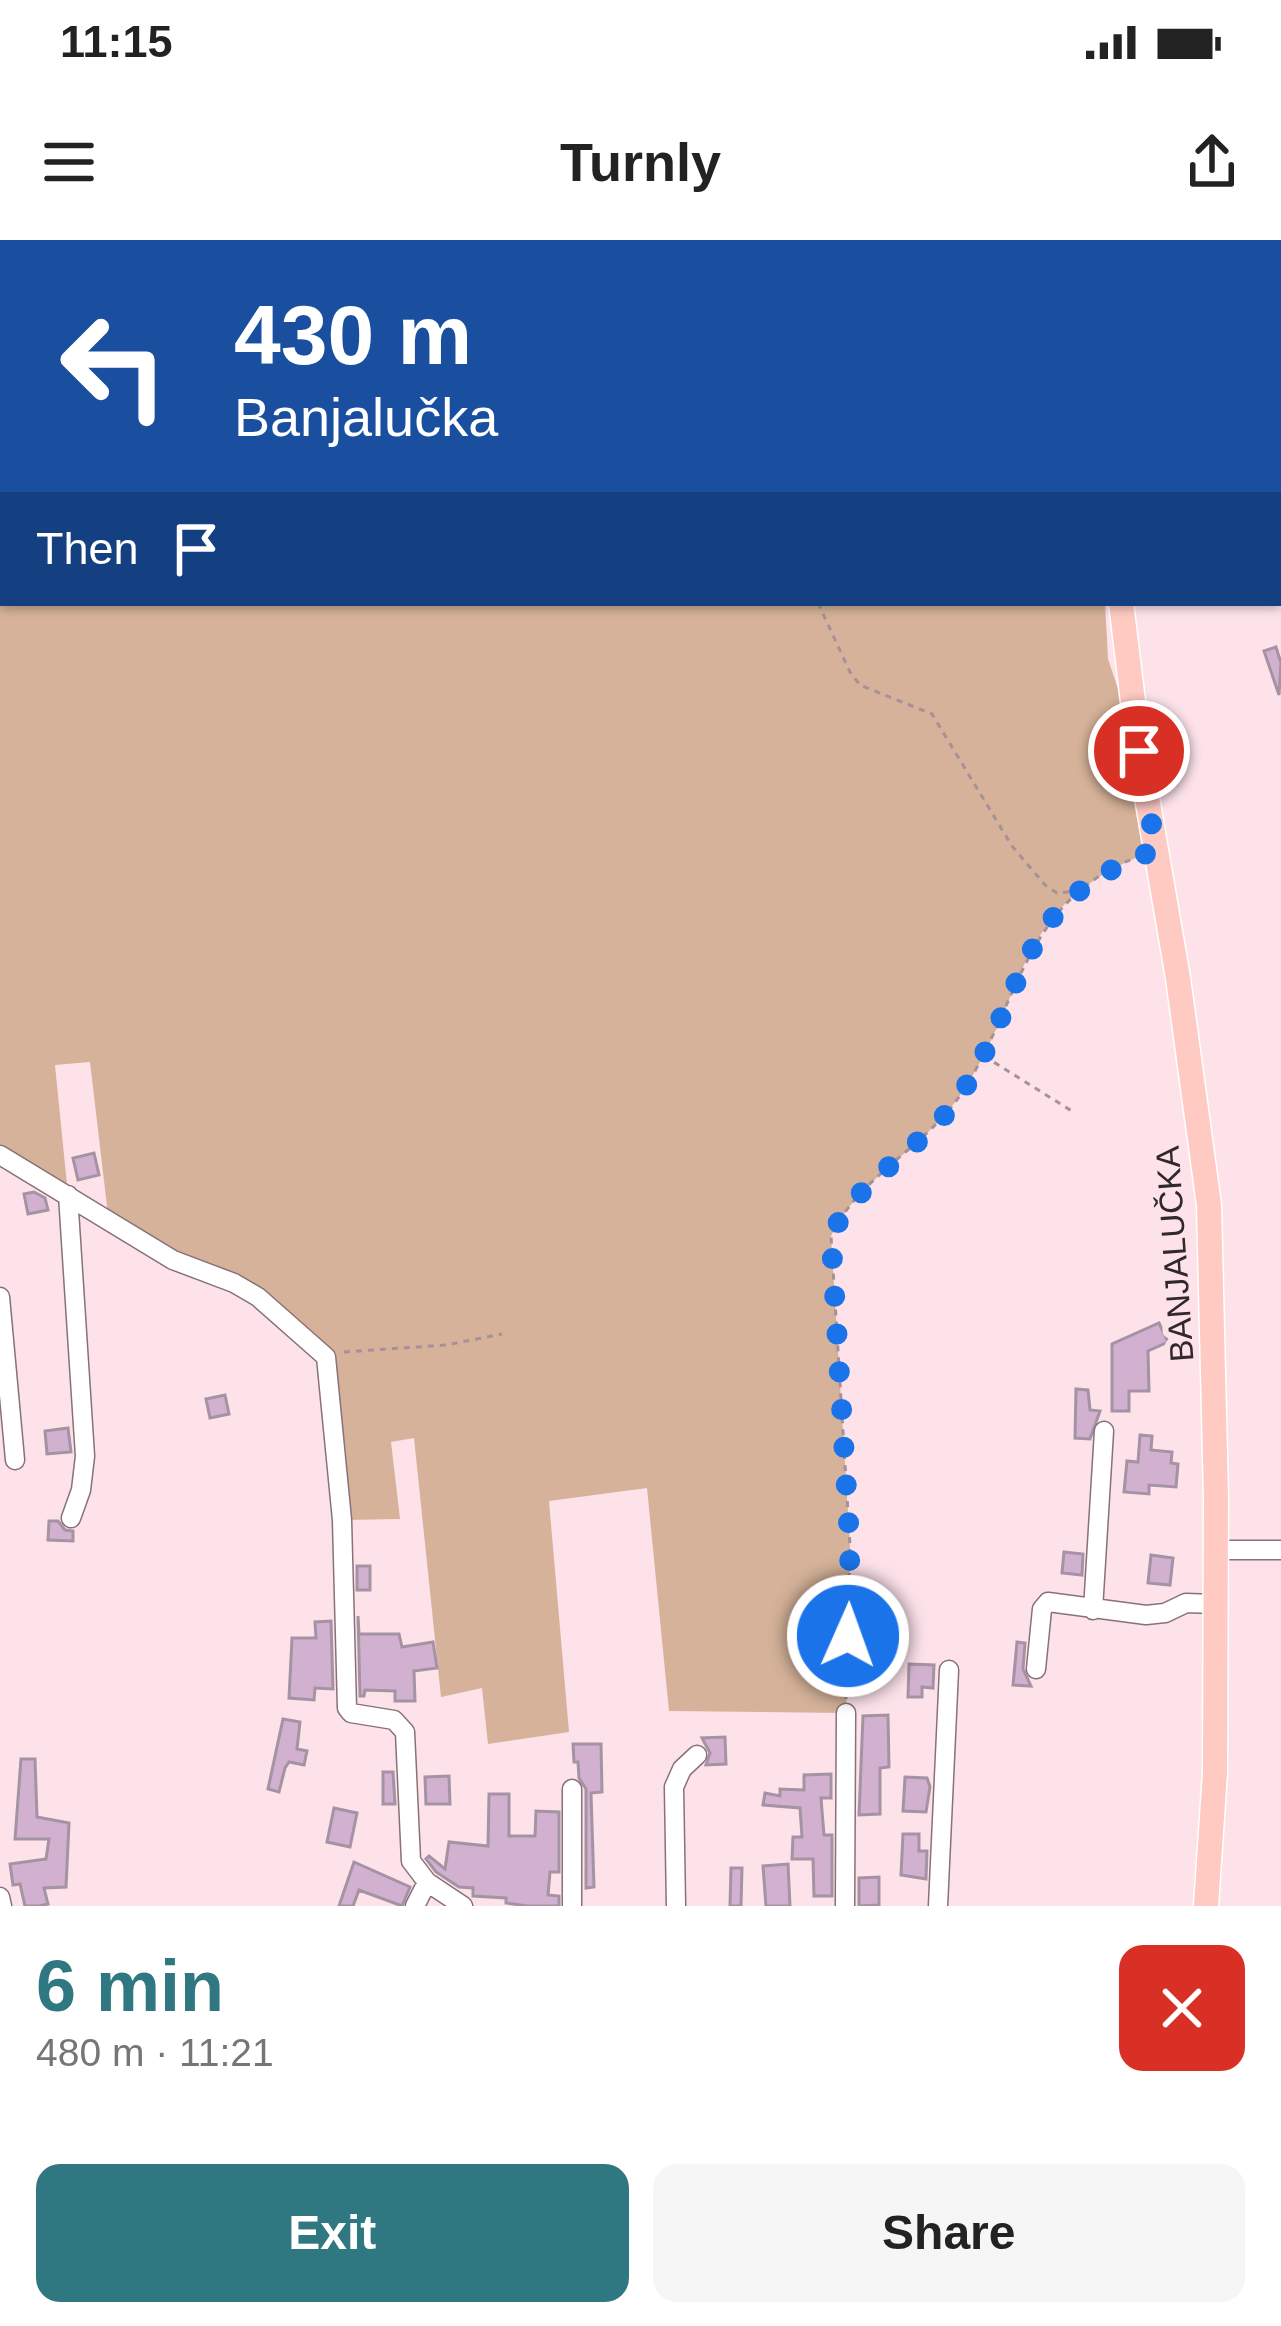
<!DOCTYPE html>
<meta charset="utf-8">
<style>
body{margin:0;font-family:Arial,sans-serif;background:#f6f6f6;color:#222;height:100vh;display:flex;flex-direction:column;font-size:45px;white-space:nowrap}
*{box-sizing:border-box;margin:0}
p{font-size:39px;color:#767676}
.icon{flex:none;width:66px;height:66px;fill:none;stroke:currentColor;stroke-width:2;stroke-linecap:round;stroke-linejoin:round}
.map{position:relative;height:1666px;overflow:hidden}
.sheet{display:flex;flex-direction:column;background:#fff;flex:1}
.sheet>*{flex:none}
.top-card{position:absolute;left:0px;top:0px;width:1281px;height:366px;box-shadow:0 3px 9px #0004;background:#1a4fa0;color:#fff;overflow:hidden}
.pin{position:absolute;display:grid;place-items:center;width:102px;height:102px;color:#fff;margin:-51px;border:6px solid #fff;border-radius:50%;box-shadow:0 3px 12px #0007}
.me{position:absolute;width:132px;margin:-66px;rotate:2deg;stroke-linejoin:round;filter:drop-shadow(0 0 9px #0008)}
.turn{display:flex;align-items:center;gap:42px;height:252px;padding:0 36px;font-size:54px}
.turn .icon{width:156px;height:156px;stroke-width:2.5}
.turn b{display:block;font-size:84px;line-height:102px}
.then{display:flex;align-items:center;height:114px;padding:0 36px;background:#0003;gap:24px;font-size:45px}
.round{display:grid;place-items:center;flex:none;width:126px;height:126px;border-radius:24px;background:#f6f6f6}
.headline{display:flex;align-items:center;justify-content:space-between;height:204px;padding:0 36px}
h1{font-size:72px;font-weight:800;line-height:90px;color:#2f7781}
.cta{display:flex;gap:24px;margin-top:auto;padding:24px 36px}
.cta a{flex:1;height:138px;border-radius:24px;background:#2f7781;color:#fff;font-size:48px;font-weight:800;line-height:138px;text-align:center}
.cta a+a{background:#f6f6f6;color:#222}
.status{display:flex;justify-content:space-between;align-items:center;height:84px;padding:0 60px;background:#fff;direction:ltr}
.status svg{height:33px;fill:currentColor}
header{display:flex;justify-content:space-between;align-items:center;height:156px;padding:0 36px;background:#fff;font-size:54px;font-weight:800}
.map>svg:first-child{display:block}
</style>
<div class="status"><b>11:15</b><svg viewBox="0 0 49 12"><path d="M0 12V9h3v3zM5 12V6h3v6zM10 12V3h3v9zM15 12V0h3v12zM26 1h20v11H26zM47 4h2v5h-2z"/></svg></div>
<header><svg class="icon" aria-label="menu" viewBox="0 0 24 24"><path d="M4 6h16M4 12h16M4 18h16"/></svg>Turnly<svg class="icon" aria-label="share" viewBox="0 0 24 24"><path d="M12 15V3M7 8l5-5 5 5M5 13v7h14v-7"/></svg></header>
<div class="map">
<svg width="1281" height="1666" viewBox="0 0 1281 1666">
<rect width="100%" height="100%" fill="#fde2ea"/>
<path fill="#d5b299" d="M441,0H1019V3H436Z
M0,26L3,363H1105L1108,419L1139,511L1156,610C1012,662 1032,747 961,854C925,908 859,937 831,996L850,1306L846,1473L669,1471L647,1248L549,1261L569,1492L488,1504L482,1448L441,1457L414,1198L391,1202L400,1279L342,1280L326,1117L295,1087L109,983L90,822L55,825L68,955L0,915Z"/>
<path fill="#d1b1cf" stroke="#a493a3" stroke-width="3" d="M1276,407L1281,423L1279,455L1264,411Z
M94,913L99,935L78,940L73,918Z
M34,952L45,958L48,970L28,974L24,954Z
M1159,1083L1168,1102L1148,1111L1149,1151H1129V1171H1112V1104Z
M1076,1149L1088,1150L1090,1170L1100,1171L1090,1199L1075,1198Z
M225,1155L229,1174L210,1178L206,1159Z
M68,1188L71,1212L47,1214L45,1191Z
M1140,1195L1152,1196L1151,1210L1172,1212L1171,1223L1178,1224L1176,1247L1149,1245V1254L1124,1252L1127,1221L1138,1222Z
M49,1281H58L65,1290L73,1291V1301L48,1300Z
M1064,1312L1083,1314L1082,1335L1062,1333Z
M1151,1315L1173,1318L1170,1345L1148,1343Z
M357,1326H370V1350H357Z
M358,1376L359,1394H399L402,1407L433,1402L437,1428L414,1431L415,1461H395V1451L365,1450L364,1456H360Z
M331,1381L333,1449L315,1448L314,1460L289,1458L292,1398H316L315,1382Z
M1017,1402L1025,1403L1023,1429L1031,1446L1013,1445Z
M909,1424L934,1425L933,1448L922,1447V1457H908Z
M888,1475L889,1527L880,1528V1574L859,1575L863,1476Z
M283,1479L300,1482L297,1509L307,1511L304,1525L289,1522L285,1528L279,1552L268,1549Z
M725,1497L726,1524L706,1525L710,1513L702,1498Z
M573,1504H601L602,1552L591,1553L594,1647L586,1648V1549L579,1538L578,1522H574Z
M21,1519H35L37,1577L69,1583L66,1647L44,1648L48,1664L39,1666H25L20,1644L13,1645L10,1624L46,1619L49,1599H15Z
M383,1532H393L395,1564H383Z
M831,1534V1558H821L824,1595H832V1656H814L813,1619H792L793,1597H802L800,1568L763,1565L765,1553L780,1556V1549L804,1550V1535Z
M449,1536L450,1564H426L425,1537Z
M905,1537L927,1538L930,1547L926,1572L903,1571Z
M489,1554H509V1596H535L536,1571L559,1572V1632H550L548,1655L559,1656V1666H527L506,1663V1658L473,1656V1648L459,1647L436,1632L426,1619L429,1616L445,1629L449,1602L488,1606Z
M334,1568L357,1573L350,1607L327,1602Z
M903,1594H919V1611H927L926,1639L901,1635Z
M354,1622L410,1647L402,1666L359,1650L353,1666H339Z
M788,1624L790,1666H766L763,1626Z
M731,1628H742L741,1666H730Z
M879,1637V1665L859,1666V1638Z"/>
<g fill="none" stroke-linecap="round" stroke-linejoin="round">
<defs>
<path id="minor" d="M1199,0L1200,3
M0,915L173,1020L234,1043L258,1057L326,1117L342,1280L347,1468L351,1473L394,1480L405,1492L411,1621L427,1642L463,1666
M68,955L85,1216L81,1250L71,1278
M0,1057L15,1220
M1215,1310H1281
M1093,1370L1104,1191
M1036,1429L1042,1369L1048,1362L1146,1375L1165,1373L1186,1363L1214,1364
M0,1657L2,1666
M415,1666L427,1642
M572,1666V1549
M676,1666L674,1547L682,1529L697,1515
M845,1666L846,1473
M938,1666L949,1430"/>
<path id="major" d="M1278,50L1281,48
M1121,363L1139,511L1178,738L1209,965L1216,1258L1215,1532L1206,1666"/>
</defs>
<use href="#minor" stroke="#887178" stroke-width="21"/>
<use href="#major" stroke="#fff" stroke-width="27"/>
<path stroke="#a59197" stroke-width="3" stroke-dasharray="6 6" stroke-linecap="butt" d="M652,0L654,3
M818,363L850,432L860,445L932,474L1012,606L1045,645L1057,653L1078,651
M984,816L1075,873
M344,1112L446,1105L502,1094
M846,1459L850,1306L831,996C858,937 925,908 961,854C1020,765 1022,662 1137,617"/>
<use href="#minor" stroke="#fff" stroke-width="18"/>
<use href="#major" stroke="#fecac2" stroke-width="24"/>
</g>
<g fill="none" stroke-linecap="round" stroke-linejoin="round">
<path stroke="#1a73e8" stroke-width="21" stroke-dasharray="0 37.8" d="M848,1396L850,1306L831,996C859,936 926,908 961,854C1031,746 1014,661 1156,610L1139,511"/>
</g>
<g text-anchor="middle" stroke-width="12" stroke-linejoin="round" paint-order="stroke">
<g font-size="33" fill="#31282b" stroke="#fde2ea">
<text transform="translate(1174 1014) rotate(-94)" y="12">BANJALUČKA</text>
</g>
</g>
</svg>
<div class="pin" style="left:1139px;top:511px;background:#d93025"><svg class="icon" aria-label="arrive" viewBox="0 0 24 24"><path d="M6 21V4h12l-3 4 3 4H6"/></svg></div>
<svg class="me" style="left:848px;top:1396px" viewBox="-20 -20 40 40"><circle r="17" fill="#1a73e8" stroke="#fff" stroke-width="3"/><path d="M0-11L8 9 0 5-8 9z" fill="#fff"/></svg>
<div class="top-card">
<div class="turn"><svg class="icon" aria-label="left" viewBox="0 0 24 24"><path d="M17 20v-9H6M10 6l-5 5 5 5"/></svg><div><b>430 m</b>Banjalučka</div></div>
<div class="then">Then<svg class="icon" aria-label="arrive" viewBox="0 0 24 24"><path d="M6 21V4h12l-3 4 3 4H6"/></svg></div>
</div>
</div>
<section class="sheet">
<div class="headline"><div><h1>6 min</h1><p>480 m · 11:21</p></div><a class="round" style="background:#d93025;color:#fff"><svg class="icon" aria-label="close" viewBox="0 0 24 24"><path d="M6 6l12 12M18 6L6 18"/></svg></a></div>
<div class="cta"><a>Exit</a><a>Share</a></div>
</section>
